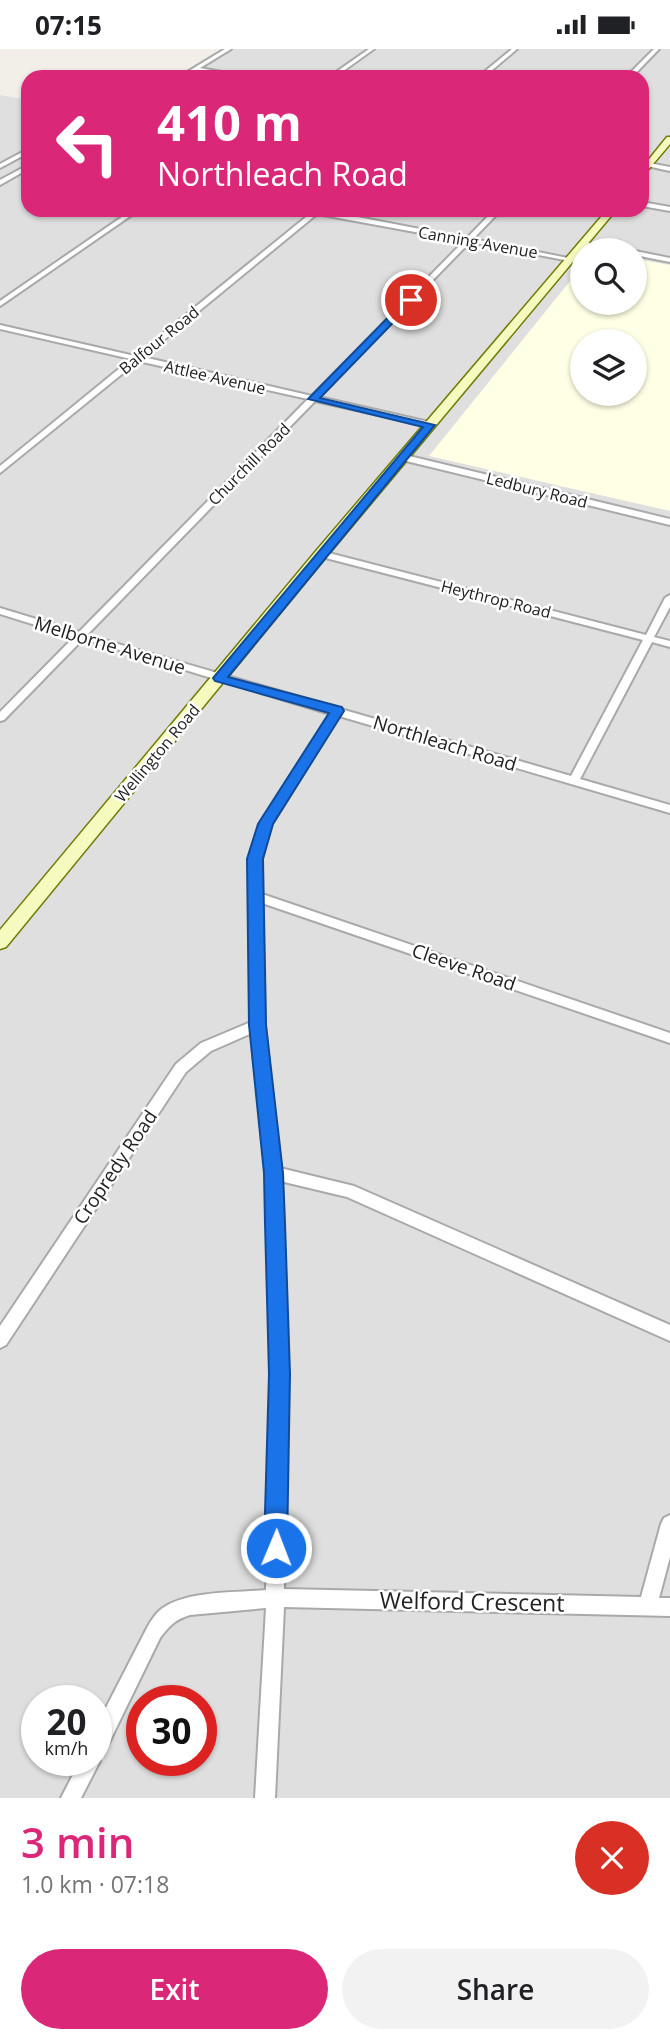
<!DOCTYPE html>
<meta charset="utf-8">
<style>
body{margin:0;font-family:"Open Sans",sans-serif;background:#f2f2f2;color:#202124;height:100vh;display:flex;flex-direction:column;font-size:26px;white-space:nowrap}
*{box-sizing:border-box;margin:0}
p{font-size:23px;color:#757577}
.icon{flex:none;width:38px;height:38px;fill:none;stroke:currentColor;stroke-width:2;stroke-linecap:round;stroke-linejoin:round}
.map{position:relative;height:1749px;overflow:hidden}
.drawer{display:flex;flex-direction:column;background:#fff;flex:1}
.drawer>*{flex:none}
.top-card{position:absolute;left:21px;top:21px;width:628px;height:147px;border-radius:21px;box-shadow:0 2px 5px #0004;background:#db2777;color:#fff;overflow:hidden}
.fabs{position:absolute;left:570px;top:189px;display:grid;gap:14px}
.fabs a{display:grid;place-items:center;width:77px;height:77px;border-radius:50%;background:#fff;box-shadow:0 2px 5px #0004;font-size:35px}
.speed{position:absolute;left:21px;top:1636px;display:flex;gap:14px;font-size:35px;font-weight:700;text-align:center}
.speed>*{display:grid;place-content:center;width:91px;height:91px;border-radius:50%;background:#fff;box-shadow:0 2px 5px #0004;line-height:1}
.speed small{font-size:18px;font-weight:400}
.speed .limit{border:10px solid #d22;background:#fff;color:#111}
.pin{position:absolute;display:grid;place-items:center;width:60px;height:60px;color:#fff;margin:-30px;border:4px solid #fff;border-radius:50%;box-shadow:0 2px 7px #0007}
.me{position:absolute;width:77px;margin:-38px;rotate:1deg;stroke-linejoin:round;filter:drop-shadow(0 0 5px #0008)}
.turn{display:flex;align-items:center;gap:24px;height:147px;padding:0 21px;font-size:32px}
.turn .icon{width:91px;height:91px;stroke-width:2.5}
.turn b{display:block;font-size:49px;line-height:60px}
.round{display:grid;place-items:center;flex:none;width:74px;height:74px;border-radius:37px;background:#f2f2f2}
.head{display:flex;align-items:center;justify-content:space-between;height:119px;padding:0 21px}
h1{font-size:42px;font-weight:600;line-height:52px;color:#db2777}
.cta{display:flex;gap:14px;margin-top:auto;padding:14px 21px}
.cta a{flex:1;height:80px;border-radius:42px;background:#db2777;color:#fff;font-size:28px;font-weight:600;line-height:80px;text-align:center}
.cta a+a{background:#f2f2f2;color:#202124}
.status{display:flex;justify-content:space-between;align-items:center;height:49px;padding:0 35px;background:#fff;direction:ltr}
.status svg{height:19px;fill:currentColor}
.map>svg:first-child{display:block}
</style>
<div class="status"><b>07:15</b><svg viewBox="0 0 49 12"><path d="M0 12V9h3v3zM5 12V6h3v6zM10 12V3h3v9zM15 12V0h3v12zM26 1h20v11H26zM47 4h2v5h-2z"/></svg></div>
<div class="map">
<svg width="670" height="1749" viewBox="0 0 670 1749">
<rect width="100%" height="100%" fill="#f2efe9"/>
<path fill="#e0dfdf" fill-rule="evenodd" d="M230,0H670V1749H0V46L28,51V161H642V28H183ZM583,201H635V254H583ZM583,292H635V345H583ZM37,1652H96V1712H37ZM142,1652H201V1712H142Z"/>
<path fill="#ffffe5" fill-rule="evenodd" d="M635,210L670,216V462L429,407L583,216V254H635ZM583,292H635V345H583Z"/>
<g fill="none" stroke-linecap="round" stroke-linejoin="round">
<defs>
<path id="street" d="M225,0H231L200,19L249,28L196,22L186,28H179Z
M369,0H374L335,28H329Z
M512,0H517L484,28H478Z
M654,0H659L632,28H626Z
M28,100V104L0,119V115Z
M649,114L670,118V122L647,117Z
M28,116V120L0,136V131Z
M642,153L670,158V162L642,157Z
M132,161H139L0,257V252Z
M310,161H321L467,189L494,161H501L473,190L573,210L570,212L470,193L319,348L433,374V378L315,352L87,586L571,727L643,591L318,507L316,505L321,502L646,586L665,549L670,546V558L654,588L670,592V598L652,593L580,730L670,756V764L339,667L272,775L261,810L262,845L670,984V994L262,854L265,976L280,1119L354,1137L670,1276V1292L347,1148L280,1132L287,1325L284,1540L641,1548L661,1475L664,1469L670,1466V1508L659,1549H670V1567L284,1558L275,1749H255L266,1559L190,1566C176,1570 169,1577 160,1589L103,1706L98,1708L100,1712L81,1749H61L80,1712H96V1678L148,1577C151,1572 154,1567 158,1563C181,1541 235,1544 266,1541L271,1325L266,1124L252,984L211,1002L186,1023L6,1296L0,1299V1277L176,1015L201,994L251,973L249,810L260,775L330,665L83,590L4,671L0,672V663L74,588L0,565V559L79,583L308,350L138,312L0,424V417L131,310L0,280V276L135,307L311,164ZM317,165L464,192L312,347L143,308Z
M582,193L617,199L620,201H607L580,196L579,195Z
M635,202L670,209V213L635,206Z
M405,406L670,470V476L402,411V407Z"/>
<path id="secondary" d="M667,88H670V95L642,128V119Z
M607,161H616L326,508L6,898L0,900V881L316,502Z"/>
</defs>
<use href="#street" stroke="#a9a9a9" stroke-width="4"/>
<use href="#secondary" stroke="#707d05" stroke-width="3"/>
<use href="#street" fill="#fff" fill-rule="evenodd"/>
<use href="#secondary" fill="#f7fabf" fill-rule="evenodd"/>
</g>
<path fill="#1a73e8" stroke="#114b97" stroke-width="2" d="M407,249L415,251L320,349L435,376L228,628L342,658L344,662L273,775L263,810L266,976L283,1124L285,1174L290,1325L287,1499L284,1507L276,1510L268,1507L264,1499L269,1325L265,1174L264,1124L249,976L247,810L258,775L329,664L215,632L213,629L423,378L308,350Z"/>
<g text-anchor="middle" stroke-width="5" stroke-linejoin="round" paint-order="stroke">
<g font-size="16" fill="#222" stroke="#fff">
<text transform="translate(478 193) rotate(10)" y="6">Canning Avenue</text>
<text transform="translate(159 291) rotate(-39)" y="6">Balfour Road</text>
<text transform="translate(215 328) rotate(13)" y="6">Attlee Avenue</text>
<text transform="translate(249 415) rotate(-45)" y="6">Churchill Road</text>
<text transform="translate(537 441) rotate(14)" y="6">Ledbury Road</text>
<text transform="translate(496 550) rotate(14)" y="6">Heythrop Road</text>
<text transform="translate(157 704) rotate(-50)" y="6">Wellington Road</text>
</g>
<g font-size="19" fill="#222" stroke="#fff">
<text transform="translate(110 596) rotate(17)" y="7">Melborne Avenue</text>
<text transform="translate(445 694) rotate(17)" y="7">Northleach Road</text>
<text transform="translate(464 918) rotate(19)" y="7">Cleeve Road</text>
<text transform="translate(115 1118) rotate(-56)" y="7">Cropredy Road</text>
</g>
<g font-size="23" fill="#222" stroke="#fff">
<text transform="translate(472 1553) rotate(1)" y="8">Welford Crescent</text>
</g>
</g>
</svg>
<div class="fabs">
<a><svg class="icon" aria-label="search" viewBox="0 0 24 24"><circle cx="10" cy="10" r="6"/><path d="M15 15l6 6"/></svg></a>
<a><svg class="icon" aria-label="layers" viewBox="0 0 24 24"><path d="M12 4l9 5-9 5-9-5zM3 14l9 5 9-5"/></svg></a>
</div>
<div class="speed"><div>20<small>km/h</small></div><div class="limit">30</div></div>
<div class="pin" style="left:411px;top:251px;background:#d93025"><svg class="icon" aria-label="arrive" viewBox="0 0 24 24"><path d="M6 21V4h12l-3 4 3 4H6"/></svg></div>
<svg class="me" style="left:276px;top:1499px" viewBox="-20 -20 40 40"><circle r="17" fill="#1a73e8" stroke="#fff" stroke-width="3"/><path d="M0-11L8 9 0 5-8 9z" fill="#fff"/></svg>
<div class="top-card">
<div class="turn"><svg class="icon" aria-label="left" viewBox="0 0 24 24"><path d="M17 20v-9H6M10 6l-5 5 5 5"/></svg><div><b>410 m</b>Northleach Road</div></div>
</div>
</div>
<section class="drawer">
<div class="head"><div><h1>3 min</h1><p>1.0 km · 07:18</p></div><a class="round" style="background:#d93025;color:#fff"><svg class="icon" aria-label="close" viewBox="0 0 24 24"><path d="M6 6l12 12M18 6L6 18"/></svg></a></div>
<div class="cta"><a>Exit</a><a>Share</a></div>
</section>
